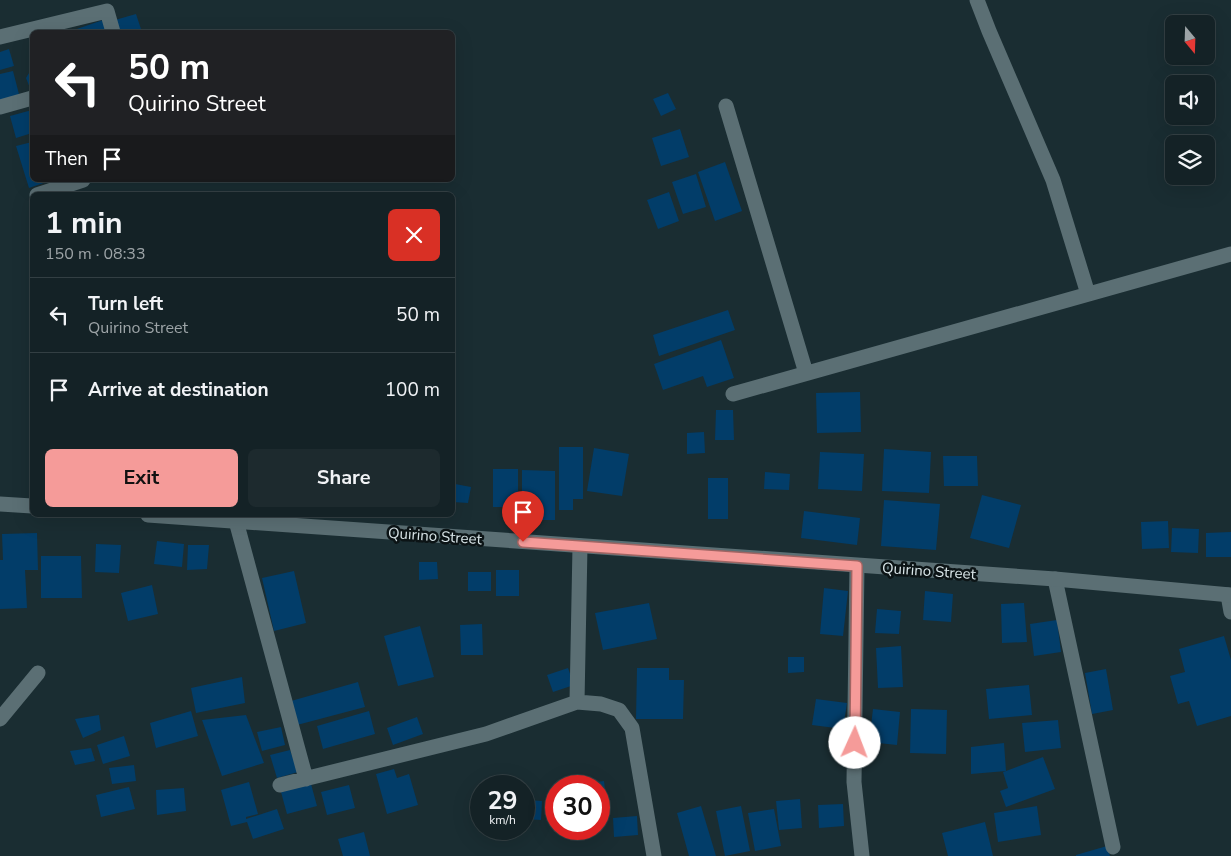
<!DOCTYPE html>
<meta charset="utf-8">
<style>
body{margin:0;font-family:"Nunito Sans",sans-serif;background:#1d2a2e;color:#f1f3f6;height:100vh;display:flex;flex-direction:column;font-size:19px;white-space:nowrap}
*{box-sizing:border-box;margin:0}
p{font-size:16px;color:#9da4a7}
.icon{flex:none;width:28px;height:28px;fill:none;stroke:currentColor;stroke-width:2;stroke-linecap:round;stroke-linejoin:round}
.map{position:relative;flex:1;overflow:hidden}
.details{position:absolute;left:30px;top:192px;width:425px;height:325px;display:flex;flex-direction:column;background:#142226;border-radius:8px;box-shadow:0 5px 20px #0002,0 0 0 1px #333f43}
.details>*{flex:none}
.top-card{position:absolute;left:30px;top:30px;width:425px;height:152px;border-radius:8px;box-shadow:0 5px 20px #0002,0 0 0 1px #333f43;background:#202124;color:#fff;overflow:hidden}
.needle{width:32px;rotate:161deg}
.fabs{position:absolute;left:1165px;top:15px;display:grid;gap:10px}
.fabs a{display:grid;place-items:center;width:50px;height:50px;border-radius:8px;background:#142226;box-shadow:0 5px 20px #0002,0 0 0 1px #333f43;font-size:25px}
.speed{position:absolute;left:470px;top:775px;display:flex;gap:10px;font-size:25px;font-weight:700;text-align:center}
.speed>*{display:grid;place-content:center;width:65px;height:65px;border-radius:50%;background:#142226;box-shadow:0 5px 20px #0002,0 0 0 1px #333f43;line-height:1}
.speed small{font-size:12px;font-weight:400}
.speed .limit{border:8px solid #d22;background:#fff;color:#111}
.pin{position:absolute;display:grid;place-items:center;width:42px;height:42px;color:#fff;margin:-51px -21px;border-radius:50% 50% 50% 0;rotate:-45deg;box-shadow:0 0 5px #0007}
.pin .icon{rotate:45deg}
.me{position:absolute;width:55px;margin:-28px;rotate:2deg;stroke-linejoin:round;filter:drop-shadow(0 0 4px #0008)}
.turn{display:flex;align-items:center;gap:18px;height:105px;padding:0 15px;font-size:22px}
.turn .icon{width:65px;height:65px;stroke-width:2.5}
.turn b{display:block;font-size:35px;line-height:42px}
.then{display:flex;align-items:center;height:48px;padding:0 15px;background:#0003;gap:10px;font-size:19px}
.round{display:grid;place-items:center;flex:none;width:52px;height:52px;border-radius:8px;background:#1d2a2e}
.summary{display:flex;align-items:center;justify-content:space-between;height:85px;padding:0 15px}
h1{font-size:30px;font-weight:700;line-height:38px}
.action{display:flex;gap:10px;margin-top:auto;padding:10px 15px}
.action a{flex:1;height:58px;border-radius:8px;background:#f59b99;color:#111;font-size:20px;font-weight:700;line-height:58px;text-align:center}
.action a+a{background:#1d2a2e;color:#f1f3f6}
ul{padding:0;list-style:none}
li{display:flex;align-items:center;gap:15px;height:75px;padding:0 15px;border-top:1px solid #333f43}
li div{flex:1}
li b{display:block;font-size:19px}
li em{font-style:normal}
.map>svg:first-child{display:block}
</style>
<div class="map">
<svg width="1231" height="856" viewBox="0 0 1231 856">
<rect width="100%" height="100%" fill="#1a2d32"/>
<path fill="#023d69" d="M136,14L142,32H119L115,20Z
M106,19L110,32H75L74,30Z
M9,49L14,66L0,70V52Z
M32,68V93L26,78Z
M13,71L20,98L0,103V74Z
M668,93L676,109L661,116L653,99Z
M32,110V133L16,138L10,116Z
M680,129L689,157L661,166L652,138Z
M32,142V180H52L29,188L16,146Z
M725,162L742,211L715,221L698,172Z
M696,174L706,207L683,214L672,182Z
M669,192L679,221L658,229L647,200Z
M728,310L735,330L659,356L653,335Z
M721,340L734,378L707,387L703,376L663,390L654,364Z
M860,392L861,432L817,433L816,393Z
M716,410H733L734,440H715Z
M704,432L705,453L687,454V433Z
M559,447H583V499H573V510H559Z
M594,448L629,454L622,496L587,491Z
M884,449L931,452L929,493L882,491Z
M820,452L864,454L862,491L818,489Z
M943,456H977L978,486H944Z
M493,469H518V507H493Z
M522,470L555,471V520H522Z
M765,472L790,474L789,490L764,489Z
M708,478H728V519H708Z
M455,484L471,487L468,503L453,502Z
M982,495L1021,505L1009,548L970,538Z
M884,500L940,504L936,550L881,546Z
M804,511L860,518L857,545L801,538Z
M1168,521L1169,548L1142,549L1141,522Z
M1172,528L1199,529L1198,553L1171,552Z
M1231,532V557H1206V533Z
M37,533L38,570H25L27,608L0,609V560H3L2,534Z
M157,541L184,544L182,567L154,564Z
M96,544L121,545L119,573L95,572Z
M188,545H209L207,569L187,570Z
M41,556H81L82,598H41Z
M419,562H437L438,579L419,580Z
M496,570H519V596H496Z
M294,571L306,623L274,631L262,578Z
M468,572H491V591H468Z
M152,585L158,614L128,621L121,593Z
M824,588L848,591L843,636L820,634Z
M925,591L953,594L951,622L923,620Z
M649,603L657,639L603,650L595,613Z
M1024,603L1027,642L1002,643L1001,604Z
M877,609L901,611L899,634L875,633Z
M1057,620L1061,652L1034,656L1030,624Z
M482,624L483,655H461L460,625Z
M420,626L434,677L398,686L384,636Z
M1224,636L1231,660V716L1197,726L1189,701L1178,704L1170,676L1185,672L1179,649Z
M901,646L903,687L878,688L876,648Z
M788,657H804V672L788,673Z
M568,668L574,685L553,692L547,675Z
M637,668H669V680H684L683,719H636Z
M1106,669L1113,710L1092,714L1085,673Z
M242,677L245,703L196,713L191,688Z
M358,682L365,707L297,725L291,701Z
M1029,685L1032,715L989,719L986,689Z
M816,699L847,703L843,729L812,725Z
M873,709L900,712L897,745L869,742Z
M911,709L947,710L946,754L910,753Z
M191,711L198,736L156,748L150,723Z
M369,711L375,734L323,749L317,726Z
M99,715L101,730L83,738L75,719Z
M246,715L264,763L222,776L202,720Z
M417,717L423,734L393,745L387,728Z
M1058,720L1061,748L1025,752L1022,723Z
M281,727L285,745L262,751L257,732Z
M124,736L130,756L103,764L97,745Z
M1004,743L1006,771L1043,757L1055,789L1006,807L1000,791L1008,788L1003,772L1006,771L971,774V747Z
M91,748L95,761L75,765L70,751Z
M290,750L298,772L277,778L270,755Z
M134,765L136,781L112,784L109,768Z
M394,769L397,778L409,774L418,805L387,814L376,774Z
M604,781L608,815L599,816V786H567Z
M249,782L258,814L246,817V819L277,809L284,829L253,839L247,822L231,826L221,790Z
M311,784L317,806L287,814L281,792Z
M349,785L355,808L327,815L321,792Z
M129,787L135,809L101,817L96,795Z
M184,788L186,811L157,815L156,790Z
M800,799L802,828L779,830L776,801Z
M527,800L542,801L541,820L525,819Z
M843,804L844,826L819,828L818,805Z
M701,806L716,856H689L677,813Z
M741,806L750,851L725,856L716,811Z
M1037,806L1041,835L998,842L994,813Z
M774,809L781,846L755,851L748,813Z
M637,816L638,835L614,837L613,818Z
M985,822L993,856H948L942,833Z
M364,832L370,856H343L338,839Z
M1107,846L1110,856H1076V855Z"/>
<g fill="none" stroke-linecap="round" stroke-linejoin="round">
<path stroke="#5b6f74" stroke-width="15" d="M977,0L989,31L1053,180L1088,294
M0,37L107,11L113,32
M726,106L806,373
M0,107L32,98
M37,195L83,180
M733,394L1231,254
M236,521L306,779
M857,566L854,782L862,856
M1055,579L1113,847
M1228,595L1231,612
M577,702L580,546
M0,719L38,673
M280,785L486,734L577,702L601,704L619,710L632,728L654,856"/>
<path stroke="#5b6f74" stroke-width="15" d="M0,504L32,506
M148,515L1055,579L1231,595"/>
</g>
<g fill="none" stroke-linecap="round" stroke-linejoin="round">
<defs>
<path id="route" d="M523,542L857,566L855,743"/>
</defs>
<use href="#route" stroke="#9f6563" stroke-width="12"/>
<use href="#route" stroke="#f59b99" stroke-width="9"/>
</g>
<g text-anchor="middle" stroke-width="5" stroke-linejoin="round" paint-order="stroke">
<g font-size="15" fill="#dae6e9" stroke="#0c1416">
<text transform="translate(435 536) rotate(4)" y="5">Quirino Street</text>
<text transform="translate(929 571) rotate(4)" y="5">Quirino Street</text>
</g>
</g>
</svg>
<div class="fabs">
<a><svg class="needle" viewBox="-14 -14 28 28"><path d="M0-13l5 13h-10z" fill="#e53935"/><path d="M0 13l5-13h-10z" fill="#9da4a7"/></svg></a>
<a><svg class="icon" aria-label="sound" viewBox="0 0 24 24"><path d="M4 9h4l5-4v14l-5-4H4zM17 9q2 3 0 6"/></svg></a>
<a><svg class="icon" aria-label="layers" viewBox="0 0 24 24"><path d="M12 4l9 5-9 5-9-5zM3 14l9 5 9-5"/></svg></a>
</div>
<div class="speed"><div>29<small>km/h</small></div><div class="limit">30</div></div>
<div class="pin" style="left:523px;top:542px;background:#d93025"><svg class="icon" aria-label="arrive" viewBox="0 0 24 24"><path d="M6 21V4h12l-3 4 3 4H6"/></svg></div>
<svg class="me" style="left:855px;top:743px" viewBox="-20 -20 40 40"><circle r="19" fill="#fff"/><path d="M0-13L10 11 0 6-10 11z" fill="#f59b99"/></svg>
<div class="top-card">
<div class="turn"><svg class="icon" aria-label="left" viewBox="0 0 24 24"><path d="M17 20v-9H6M10 6l-5 5 5 5"/></svg><div><b>50 m</b>Quirino Street</div></div>
<div class="then">Then<svg class="icon" aria-label="arrive" viewBox="0 0 24 24"><path d="M6 21V4h12l-3 4 3 4H6"/></svg></div>
</div>
<section class="details">
<div class="summary"><div><h1>1 min</h1><p>150 m · 08:33</p></div><a class="round" style="background:#d93025;color:#fff"><svg class="icon" aria-label="close" viewBox="0 0 24 24"><path d="M6 6l12 12M18 6L6 18"/></svg></a></div>
<ul>
<li><svg class="icon" aria-label="left" viewBox="0 0 24 24"><path d="M17 20v-9H6M10 6l-5 5 5 5"/></svg><div><b>Turn left</b><p>Quirino Street</p></div><em>50 m</em></li>
<li><svg class="icon" aria-label="arrive" viewBox="0 0 24 24"><path d="M6 21V4h12l-3 4 3 4H6"/></svg><div><b>Arrive at destination</b></div><em>100 m</em></li>
</ul>
<div class="action"><a>Exit</a><a>Share</a></div>
</section>
</div>
